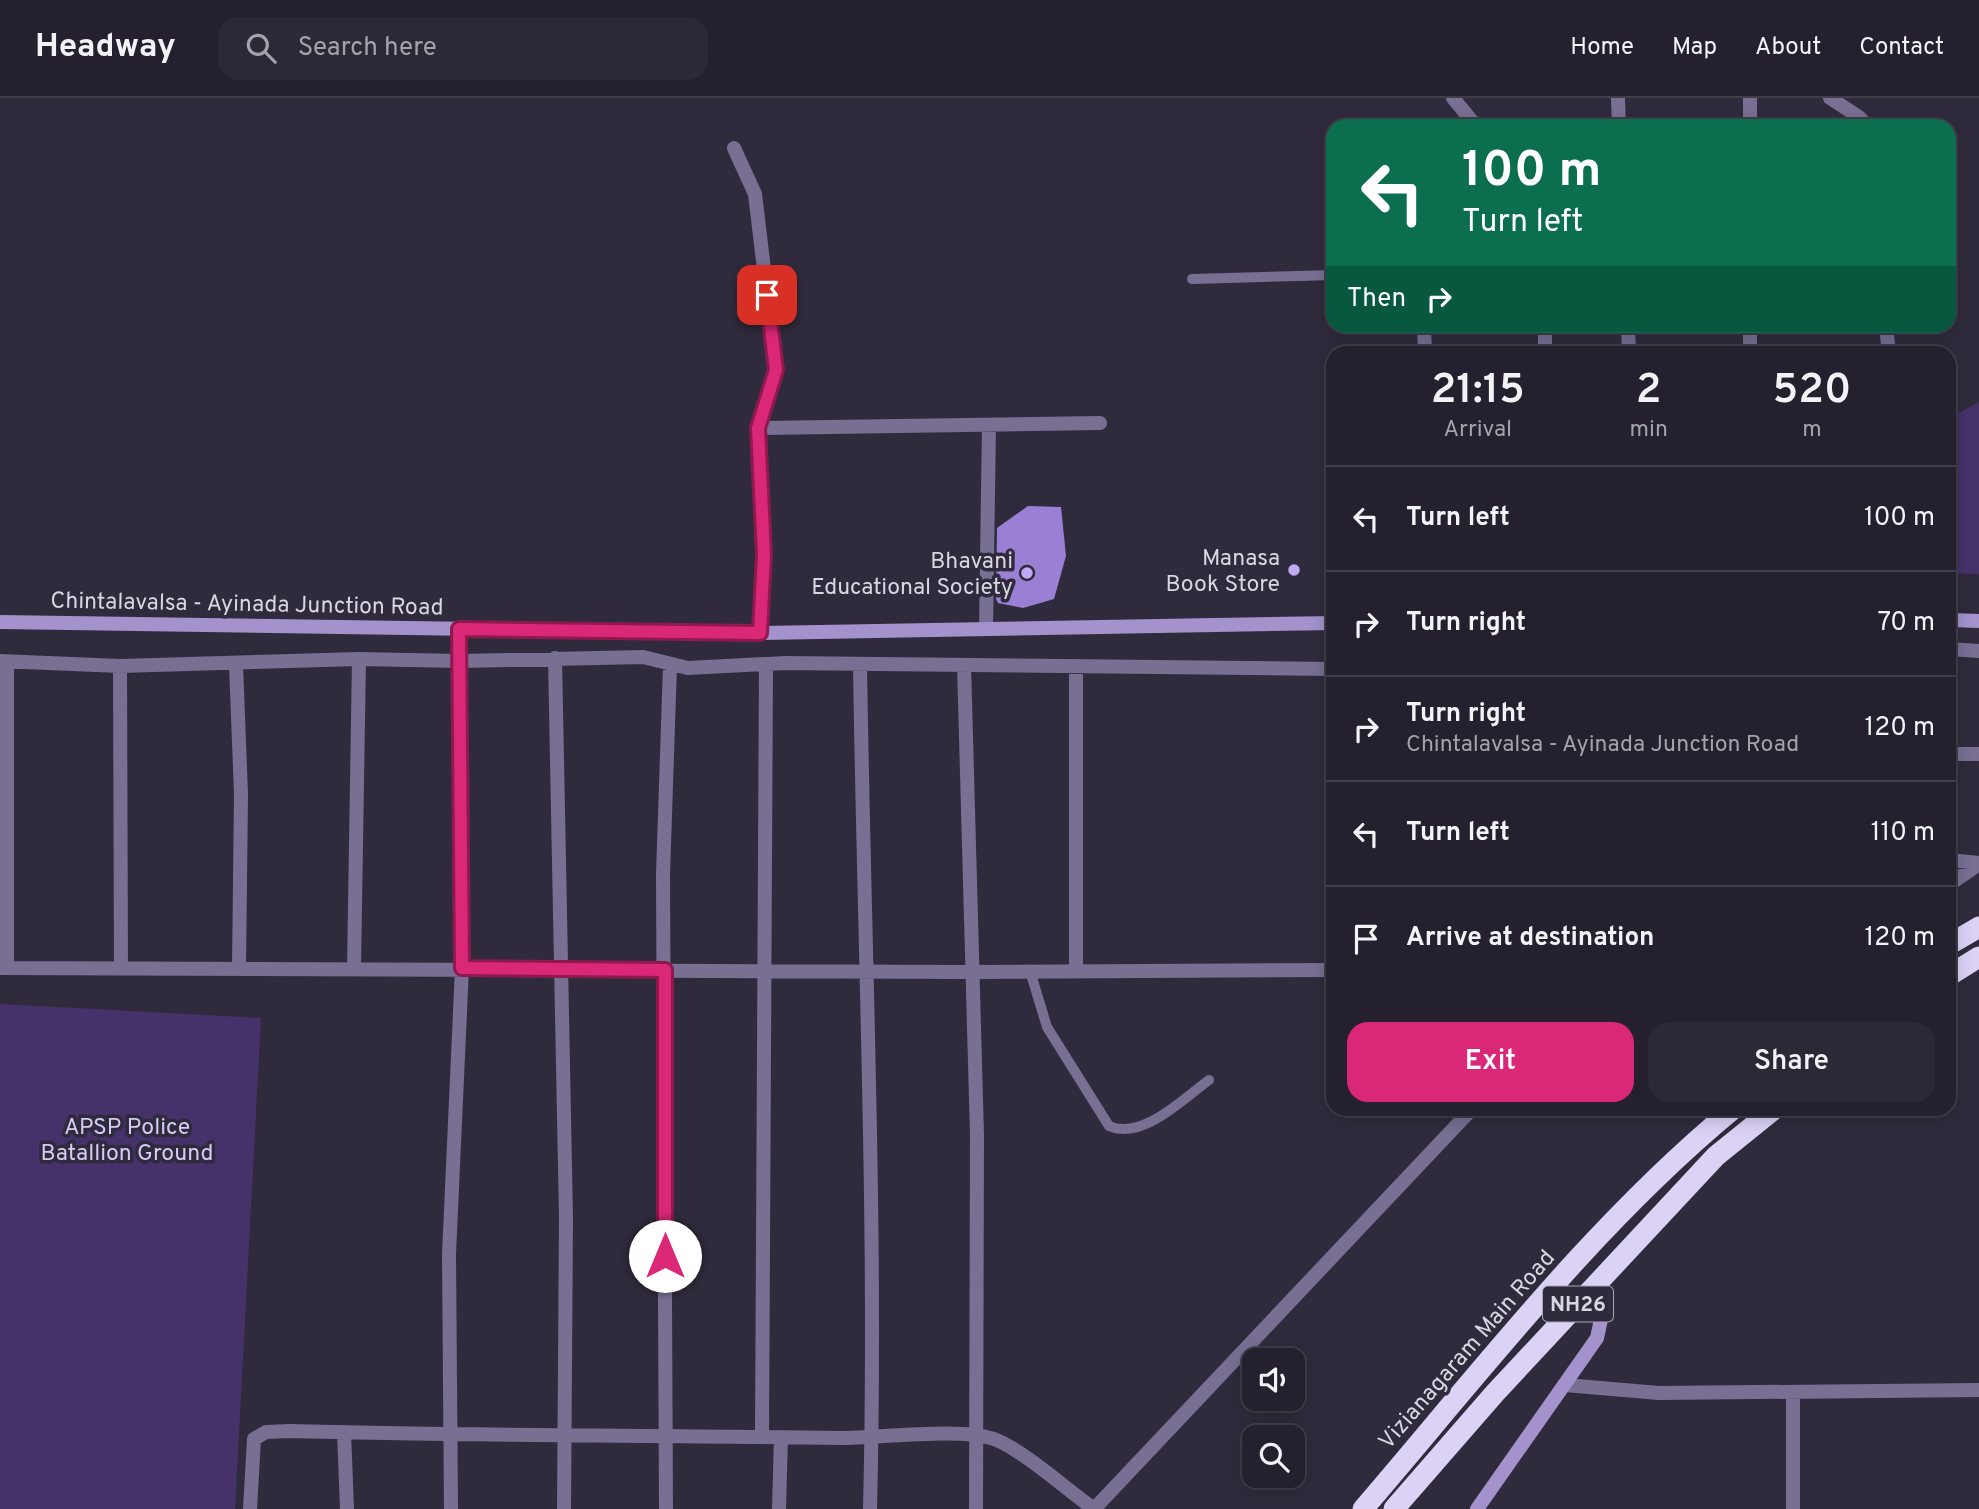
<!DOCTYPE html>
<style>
body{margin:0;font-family:Overpass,sans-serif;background:#2c2835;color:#f1f3f6;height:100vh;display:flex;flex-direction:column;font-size:26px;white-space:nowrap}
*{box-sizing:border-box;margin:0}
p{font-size:23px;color:#a3a3aa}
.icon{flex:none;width:38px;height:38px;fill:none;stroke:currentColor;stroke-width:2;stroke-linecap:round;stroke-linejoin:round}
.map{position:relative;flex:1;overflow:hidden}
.panel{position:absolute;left:1326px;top:248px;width:630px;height:770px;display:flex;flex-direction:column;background:#24202d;border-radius:21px;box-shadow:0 4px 18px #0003,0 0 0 2px #413e49}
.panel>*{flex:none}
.top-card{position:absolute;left:1326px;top:21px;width:630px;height:214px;border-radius:21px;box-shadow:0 4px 18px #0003,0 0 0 2px #413e49;background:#0b6e4f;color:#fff;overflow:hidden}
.controls{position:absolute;left:1242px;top:1250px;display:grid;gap:14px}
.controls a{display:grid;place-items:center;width:63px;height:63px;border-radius:14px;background:#24202d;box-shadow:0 4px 18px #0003,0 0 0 2px #413e49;font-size:35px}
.pin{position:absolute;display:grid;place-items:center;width:60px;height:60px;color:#fff;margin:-30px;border-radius:14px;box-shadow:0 4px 10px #0006}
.me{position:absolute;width:77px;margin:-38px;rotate:0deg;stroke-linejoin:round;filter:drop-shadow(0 0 5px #0008)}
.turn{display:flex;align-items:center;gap:24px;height:147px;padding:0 21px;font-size:32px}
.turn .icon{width:91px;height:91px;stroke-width:2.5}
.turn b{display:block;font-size:49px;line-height:60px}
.then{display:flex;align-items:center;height:66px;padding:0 21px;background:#0003;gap:14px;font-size:26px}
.eta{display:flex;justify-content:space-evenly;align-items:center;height:119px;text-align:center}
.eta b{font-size:42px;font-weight:600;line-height:49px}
.action{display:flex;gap:14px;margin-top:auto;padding:14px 21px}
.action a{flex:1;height:80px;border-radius:21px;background:#db2777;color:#fff;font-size:28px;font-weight:600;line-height:80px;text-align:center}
.action a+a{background:#2c2835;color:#f1f3f6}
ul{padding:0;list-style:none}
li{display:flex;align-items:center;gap:21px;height:105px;padding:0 21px;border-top:2px solid #413e49}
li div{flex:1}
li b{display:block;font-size:26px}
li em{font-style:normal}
header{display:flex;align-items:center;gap:42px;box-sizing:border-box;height:98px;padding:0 35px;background:#24202d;border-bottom:2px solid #413e49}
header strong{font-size:33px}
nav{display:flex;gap:38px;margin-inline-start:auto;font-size:24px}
.search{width:490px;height:63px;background:#2c2835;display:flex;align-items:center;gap:18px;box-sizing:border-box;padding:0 24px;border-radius:21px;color:#a3a3aa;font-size:26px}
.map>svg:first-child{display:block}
</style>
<header>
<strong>Headway</strong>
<div class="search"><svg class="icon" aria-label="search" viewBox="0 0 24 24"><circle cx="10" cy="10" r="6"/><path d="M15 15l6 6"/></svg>Search here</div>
<nav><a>Home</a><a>Map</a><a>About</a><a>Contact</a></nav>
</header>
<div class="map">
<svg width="1979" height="1411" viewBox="0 0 1979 1411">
<rect width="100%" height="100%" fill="#302b3c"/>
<path fill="#45326b" d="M1979,304V476L1950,475V320Z
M0,906L261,920L235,1411H0Z"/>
<path fill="#9a80d4" d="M1028,408L1061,409L1066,458L1054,501L1023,510L998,505L996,501L997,430Z"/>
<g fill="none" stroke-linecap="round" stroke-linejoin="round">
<path stroke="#786f93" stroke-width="10" d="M1192,181L1334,177
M1030,873L1047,929L1109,1028C1142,1043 1184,1000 1209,982"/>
<path stroke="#786f93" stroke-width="14" d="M1453,0L1476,28
M1830,0L1859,19L1867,28
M1618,1L1619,28
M1750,28V0
M734,50L755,96L776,272L758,330L764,456L760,535
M1424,228L1425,256
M1545,228V256
M1628,228L1629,256
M1750,228V256
M1886,228L1889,256
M758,330L1100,325
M986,531L989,327
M1950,551L1979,553
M555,560L566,1120L564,1411
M0,563L120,568L359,561L459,563L643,559L688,570L785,565L1334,571
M7,564V870
M236,566L241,696L239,870
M860,566C864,848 877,1129 870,1411
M964,567L977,1037L976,1411
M120,568L121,870
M1076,568V873
M1950,656H1979
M1950,762L1979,765
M1950,786L1979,766
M0,870L974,874L1334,872
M354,870L359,561
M1565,1287L1659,1295L1979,1292
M1793,1295V1411
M344,1334L347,1411
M762,1339L766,566
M250,1411L254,1341L266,1334L290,1333C474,1338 657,1337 841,1340C879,1340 962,1329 994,1341C1023,1352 1067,1392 1094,1411L1471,1012
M451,1411L449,1156L462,870L459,531
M666,1411L663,777L670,567
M779,1411L781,1339"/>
<path stroke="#a392cc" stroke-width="14" d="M1950,522L1979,523
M0,524L760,535L1334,525
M1477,1411L1597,1240L1603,1212L1602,1180"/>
<path stroke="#dbd2f6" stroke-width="21" d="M1950,846L1979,829
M1950,877L1979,859
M1363,1411C1480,1275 1593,1127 1732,1012
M1394,1411L1495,1295L1716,1058L1773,1012"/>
</g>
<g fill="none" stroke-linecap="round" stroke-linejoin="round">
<defs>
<path id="route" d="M665,1158V872L462,870L459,531L760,535L764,456L758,330L776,272L767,197"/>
</defs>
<use href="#route" stroke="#8e194d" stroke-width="18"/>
<use href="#route" stroke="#db2777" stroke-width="12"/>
</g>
<g fill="#bfa9f4" stroke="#302b3c" stroke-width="2.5">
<circle cx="1294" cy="472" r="7"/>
<circle cx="1027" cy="475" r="7"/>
</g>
<g text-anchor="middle" stroke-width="7" stroke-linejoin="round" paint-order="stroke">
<rect fill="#302b3c" stroke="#a6a3b0" stroke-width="2" x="1543" y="1188.5" width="70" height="35" rx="5"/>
<g font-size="21" font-weight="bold" fill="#d9d6e1">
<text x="1578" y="1213">NH26</text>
</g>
<g font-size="23" fill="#d9d6e1" stroke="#302b3c" text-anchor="end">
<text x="1280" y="467">Manasa<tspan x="1280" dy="26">Book Store</tspan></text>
<text x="1013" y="470">Bhavani<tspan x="1013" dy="26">Educational Society</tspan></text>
</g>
<g font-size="23" fill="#d9d6e1" stroke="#302b3c">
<text transform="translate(247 505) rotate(1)" y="8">Chintalavalsa - Ayinada Junction Road</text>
<text transform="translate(1466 1251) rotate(-49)" y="8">Vizianagaram Main Road</text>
</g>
<g font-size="23" fill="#d6cbf7" stroke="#302b3c">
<text x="127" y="1036">APSP Police<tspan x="127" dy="26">Batallion Ground</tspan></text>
</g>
</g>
</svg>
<div class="controls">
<a><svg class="icon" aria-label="sound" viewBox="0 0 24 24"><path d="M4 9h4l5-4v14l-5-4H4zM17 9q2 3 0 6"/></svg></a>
<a><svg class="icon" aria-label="search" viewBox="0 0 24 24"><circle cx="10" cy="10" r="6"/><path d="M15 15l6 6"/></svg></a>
</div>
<div class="pin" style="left:767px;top:197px;background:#d93025"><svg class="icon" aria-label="arrive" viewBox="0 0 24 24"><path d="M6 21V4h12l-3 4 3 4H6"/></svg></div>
<svg class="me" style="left:665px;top:1158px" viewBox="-20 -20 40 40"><circle r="19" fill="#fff"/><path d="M0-13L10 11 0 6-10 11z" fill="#db2777"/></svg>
<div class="top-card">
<div class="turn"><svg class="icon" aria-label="left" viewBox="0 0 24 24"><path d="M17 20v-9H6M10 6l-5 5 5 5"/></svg><div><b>100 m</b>Turn left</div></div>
<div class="then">Then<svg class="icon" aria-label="right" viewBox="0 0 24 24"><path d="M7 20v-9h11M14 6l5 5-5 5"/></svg></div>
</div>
<section class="panel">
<div class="eta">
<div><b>21:15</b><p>Arrival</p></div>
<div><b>2</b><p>min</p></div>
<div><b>520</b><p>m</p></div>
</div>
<ul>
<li><svg class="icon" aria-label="left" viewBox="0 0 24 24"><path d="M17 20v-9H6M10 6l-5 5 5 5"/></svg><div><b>Turn left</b></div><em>100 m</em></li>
<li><svg class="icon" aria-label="right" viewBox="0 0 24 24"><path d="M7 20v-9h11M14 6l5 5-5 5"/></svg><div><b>Turn right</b></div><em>70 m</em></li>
<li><svg class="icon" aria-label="right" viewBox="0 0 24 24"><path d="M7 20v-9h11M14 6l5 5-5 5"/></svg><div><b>Turn right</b><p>Chintalavalsa - Ayinada Junction Road</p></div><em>120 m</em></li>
<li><svg class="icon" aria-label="left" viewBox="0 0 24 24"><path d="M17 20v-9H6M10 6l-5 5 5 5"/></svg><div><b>Turn left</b></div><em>110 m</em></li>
<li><svg class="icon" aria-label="arrive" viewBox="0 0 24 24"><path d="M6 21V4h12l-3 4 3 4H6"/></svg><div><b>Arrive at destination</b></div><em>120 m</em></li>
</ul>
<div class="action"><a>Exit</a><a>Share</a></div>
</section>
</div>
